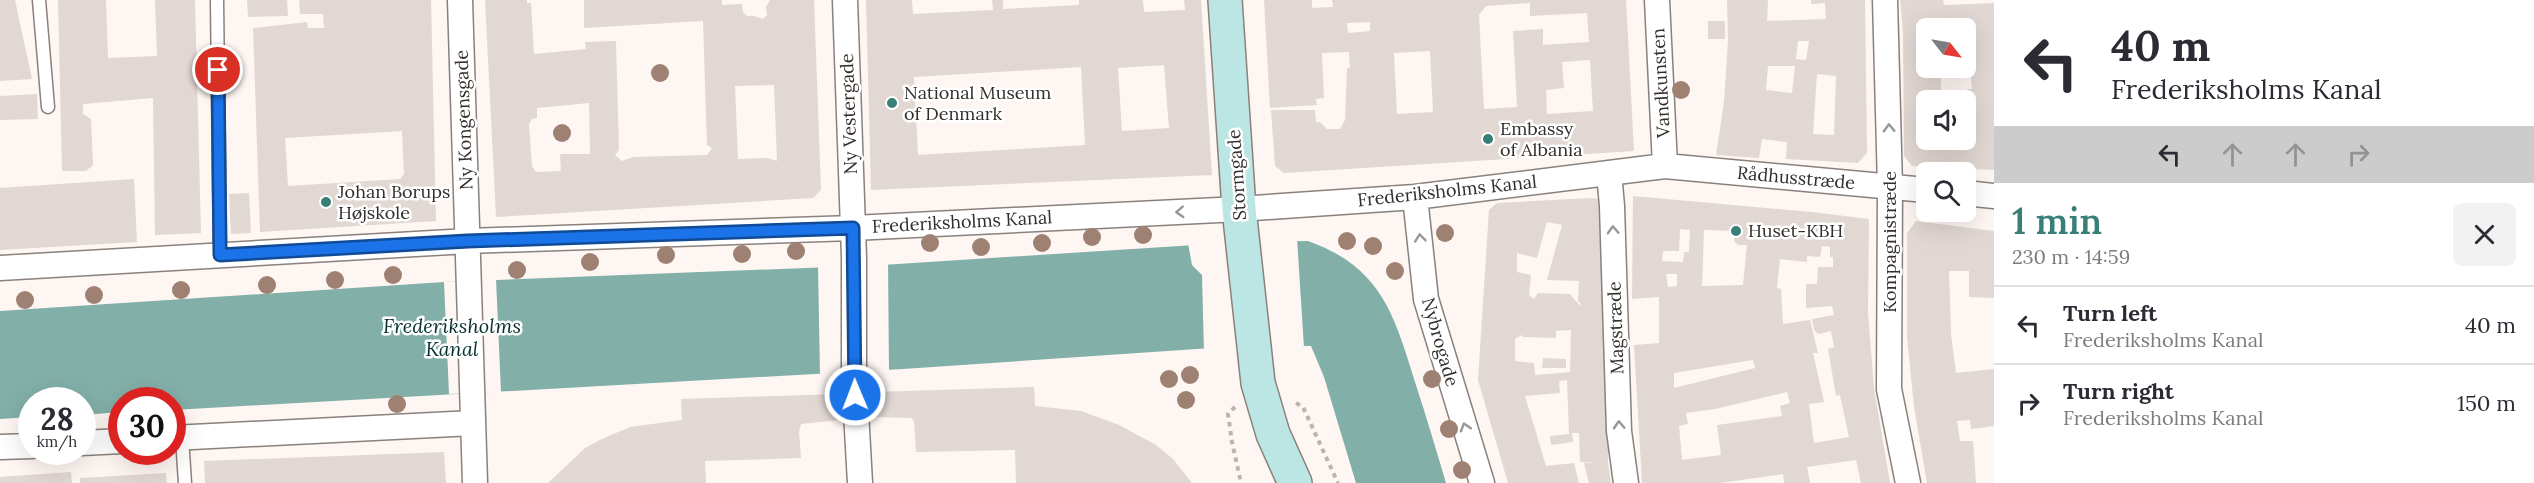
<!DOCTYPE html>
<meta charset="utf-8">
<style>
body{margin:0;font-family:Lora,serif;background:#f2f2f3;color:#2b2b33;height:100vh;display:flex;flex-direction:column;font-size:22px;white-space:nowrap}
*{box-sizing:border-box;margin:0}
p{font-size:20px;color:#7c7c81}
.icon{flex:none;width:33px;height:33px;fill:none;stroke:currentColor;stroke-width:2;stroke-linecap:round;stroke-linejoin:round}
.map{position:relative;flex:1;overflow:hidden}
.side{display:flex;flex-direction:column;background:#fff;width:540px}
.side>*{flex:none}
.guide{background:#fff;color:#2b2b33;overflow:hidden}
.needle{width:39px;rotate:121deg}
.tools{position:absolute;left:1916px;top:18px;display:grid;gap:12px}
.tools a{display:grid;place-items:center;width:60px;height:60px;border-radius:9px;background:#fff;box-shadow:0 6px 24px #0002;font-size:30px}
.speed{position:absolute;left:18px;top:387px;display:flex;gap:12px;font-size:30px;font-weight:700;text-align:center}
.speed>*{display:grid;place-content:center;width:78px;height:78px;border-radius:50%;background:#fff;box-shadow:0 6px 24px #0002;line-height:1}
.speed small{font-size:15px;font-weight:400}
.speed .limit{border:9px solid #d22;background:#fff;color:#111}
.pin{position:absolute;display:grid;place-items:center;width:51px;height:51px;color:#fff;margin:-26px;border:3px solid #fff;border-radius:50%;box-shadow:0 2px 6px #0007}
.me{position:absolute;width:66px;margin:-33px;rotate:359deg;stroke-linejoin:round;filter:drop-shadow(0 0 4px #0008)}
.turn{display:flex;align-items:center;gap:21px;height:126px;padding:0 18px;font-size:27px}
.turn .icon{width:78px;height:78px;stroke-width:2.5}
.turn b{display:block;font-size:42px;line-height:51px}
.lanes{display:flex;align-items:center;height:57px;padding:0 18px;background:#0003;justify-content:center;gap:30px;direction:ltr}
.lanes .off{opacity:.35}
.round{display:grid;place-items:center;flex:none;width:63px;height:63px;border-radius:9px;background:#f2f2f3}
.headline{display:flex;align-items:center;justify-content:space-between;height:102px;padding:0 18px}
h1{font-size:36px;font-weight:600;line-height:45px;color:#387f78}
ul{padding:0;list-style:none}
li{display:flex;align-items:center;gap:18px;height:78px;padding:0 18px;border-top:2px solid #e1e1e2}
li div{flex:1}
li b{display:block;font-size:22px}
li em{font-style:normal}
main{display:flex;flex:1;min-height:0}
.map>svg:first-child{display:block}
</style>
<main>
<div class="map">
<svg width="1994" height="483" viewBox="0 0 1994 483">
<rect width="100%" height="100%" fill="#fef6f2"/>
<path fill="#83afa9" d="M1308,241C1381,267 1394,314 1415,382C1426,416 1436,449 1446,483H1356L1324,377L1311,346L1256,345L903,369L173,410L172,400H122L121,412L83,415L82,400H32L31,417L0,419V311L444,282L882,265L1242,242Z"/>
<path fill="#fef6f2" d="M1297,238L1304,348L1204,352L1202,275L1192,265L1188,243Z
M888,261L889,373L820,375L818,265Z
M496,279L501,392L449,394L444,282Z"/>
<path fill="#e1d7d3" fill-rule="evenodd" d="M0,0H15L32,79L0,81Z
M58,0H106L108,58L157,56L155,0H195L201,233L155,235L153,98L83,104V114L91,119L93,165L86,171H62Z
M247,0H287L288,16L248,17Z
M299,0H431L436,221L260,232L253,28L307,22L308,28H324L323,14H300ZM402,131L404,174L400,179L288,186L285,138Z
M485,0H527V3H531L534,54L586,49L585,42L616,41L619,150L615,155L622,161L633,157L707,155L712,148L707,145L703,21L584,28V0H722V5L742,4L743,12L747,16H754L763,19L767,15L766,7L770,0H814L821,190L813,198L496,217ZM774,85L777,161L767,158L738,159L735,86ZM589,103L590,154H560L561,171L536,172L532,166L529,124L532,119L537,118V108Z
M866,0H912L913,14L993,10L992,0H1003V9L1079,5V0H1143L1144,12L1185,10L1184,0H1201L1212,175L871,190ZM1164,65L1169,128L1122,131L1118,68ZM1081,67L1085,145L918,155L914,77Z
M1264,0H1312V8L1333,7L1332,0H1626L1634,151L1284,173L1275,166L1271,110H1315L1316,122H1320L1327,129H1340L1345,120L1347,68H1350L1349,52L1322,53L1324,98L1316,99L1317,105L1270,108ZM1530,3V16L1587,13L1589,42L1543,45V29L1513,31L1517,107L1484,109L1479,15L1486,6ZM1370,22V31L1348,33L1347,23ZM1430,51L1433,112L1397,114L1394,53ZM1590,60L1593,111L1547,114L1546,90L1564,88L1562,62Z
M1727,0H1768L1767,21L1826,19L1825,3L1811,4V0H1865L1867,153L1858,163L1786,159L1787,142L1762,139L1759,158L1716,155L1724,102L1728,41ZM1798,41H1809L1806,60L1796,59ZM1768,66H1795L1792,93L1766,90ZM1817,74L1836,76L1834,135L1813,134Z
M1900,0H1943L1944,5L1994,3V170L1912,166L1904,156L1903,32ZM1926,28H1965V32H1967L1972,89H1967L1965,140H1926V100H1941V75H1938V68H1926Z
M1708,21H1725V39H1708Z
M37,94L38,119L0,120V96Z
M134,179L137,242L0,250V188Z
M249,193L251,233L231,234L229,194Z
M1633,196L1812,212L1869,219L1868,312L1874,388L1890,483H1861L1856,460L1807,467L1810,483H1784L1783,474L1720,483H1642L1634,345L1659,343V297L1632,299ZM1680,229L1690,230L1689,252H1684L1683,262L1662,261L1663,251H1679ZM1704,230L1734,231V241L1738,245H1747L1743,285L1702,286ZM1822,246L1830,247V257H1833V267H1818L1817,284H1806V308L1832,306L1834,315L1812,319L1814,330L1818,334L1831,331L1834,347L1828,349L1836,396L1840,395L1849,437L1814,443L1809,404L1824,402L1813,353H1818L1810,320L1783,324L1781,289L1777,288L1780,259L1807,262V256L1820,257ZM1666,274H1677V286L1668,287ZM1753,360L1755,368L1674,388V373ZM1787,392L1790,403L1780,406L1782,416L1717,425L1721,455L1682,460L1679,426L1688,424L1686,413L1715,409Z
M1592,198L1599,199L1608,207V463L1611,483H1589L1584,463H1599L1580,462L1579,433H1572L1573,442L1551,445L1550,436L1569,434L1567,380L1559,381L1560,393L1525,396L1546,466L1574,463L1579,483H1508L1478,380L1489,210L1497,203ZM1547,222L1562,225L1547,280L1579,281L1578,301L1581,304L1579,305L1570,294L1538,293L1534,299L1529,295L1531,275L1517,272V253L1537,258ZM1571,330L1570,372L1535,375L1534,363L1515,361V339L1522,335L1523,337L1556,338V331Z
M1916,221L1994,231V298L1969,297V271H1949L1951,334L1956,373L1994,369V426L1971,429L1970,420L1957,421L1960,441H1973L1976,483H1927L1914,407L1907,337V233Z
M1543,358L1566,359V368H1542Z
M1034,387L1035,406L1081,411L1119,425L1156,445L1173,459L1192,483H1016L1015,450L916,452L914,422L912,418L876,417L875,392Z
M838,394L839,420L801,424L799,431L801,458L705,461L706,483H548L585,448L602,439L630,427L682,420L681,399Z
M444,452L446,483H205L204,461Z
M71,472L72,483H0V477Z
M166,473L167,483H80V478Z"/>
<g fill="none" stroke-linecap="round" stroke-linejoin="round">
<defs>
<path id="lane" d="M39,0L48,107
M217,0L220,255
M182,438L185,483"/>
<path id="street" d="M460,0L475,483
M845,0L854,257V376L860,483
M1657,0L1665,166
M1885,0L1890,187L1889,389L1908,483
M1609,173L1612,206L1619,431L1626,483
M1965,193L1994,196
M1415,197L1426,299L1482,483
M0,268L468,241L853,228L1239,209L1415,197L1665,166L1926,190
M172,438L473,423
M82,443L122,441
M0,447L32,446"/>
<path id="secondary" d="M1225,0L1239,209L1258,383L1273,434L1295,483"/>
</defs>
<use href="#lane" stroke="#8a807c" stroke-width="15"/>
<use href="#street" stroke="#8a807c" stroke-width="27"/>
<use href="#secondary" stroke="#8a807c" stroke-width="36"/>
<path stroke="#bab4b1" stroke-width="4" stroke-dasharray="4.5 4.5" stroke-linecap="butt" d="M1296,403L1303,407L1338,483
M1235,407L1228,414L1232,442L1241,483"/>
<use href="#lane" stroke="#fff" stroke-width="12"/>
<use href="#street" stroke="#fff" stroke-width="24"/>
<use href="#secondary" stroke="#bce6e3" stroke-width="33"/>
</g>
<g fill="#9e8172">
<circle cx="660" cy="73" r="9"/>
<circle cx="1681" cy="90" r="9"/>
<circle cx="562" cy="133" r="9"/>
<circle cx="1445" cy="233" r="9"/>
<circle cx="1143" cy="235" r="9"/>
<circle cx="1092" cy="237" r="9"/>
<circle cx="1347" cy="241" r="9"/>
<circle cx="930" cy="243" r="9"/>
<circle cx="1042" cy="243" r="9"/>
<circle cx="1373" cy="246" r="9"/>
<circle cx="981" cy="247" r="9"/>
<circle cx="796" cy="251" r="9"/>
<circle cx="742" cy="254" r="9"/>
<circle cx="666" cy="255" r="9"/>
<circle cx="590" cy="262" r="9"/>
<circle cx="517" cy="270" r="9"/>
<circle cx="1395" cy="271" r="9"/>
<circle cx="393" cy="275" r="9"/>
<circle cx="335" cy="280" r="9"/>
<circle cx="267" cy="285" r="9"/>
<circle cx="181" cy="290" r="9"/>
<circle cx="94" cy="295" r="9"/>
<circle cx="25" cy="300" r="9"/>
<circle cx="1190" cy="375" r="9"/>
<circle cx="1169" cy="379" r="9"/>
<circle cx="1432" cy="379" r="9"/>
<circle cx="1186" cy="400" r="9"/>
<circle cx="397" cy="404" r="9"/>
<circle cx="1449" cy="429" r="9"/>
<circle cx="1462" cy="470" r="9"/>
</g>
<defs><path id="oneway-chevron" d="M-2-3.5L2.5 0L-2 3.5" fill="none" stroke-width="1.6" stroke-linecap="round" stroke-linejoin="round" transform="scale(1.5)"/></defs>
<g stroke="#989696">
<use href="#oneway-chevron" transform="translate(1889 128) rotate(-92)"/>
<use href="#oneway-chevron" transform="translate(1180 212) rotate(177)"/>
<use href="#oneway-chevron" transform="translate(1613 230) rotate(-92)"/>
<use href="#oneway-chevron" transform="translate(1420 238) rotate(-96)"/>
<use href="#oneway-chevron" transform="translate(1619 425) rotate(-93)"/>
<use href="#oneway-chevron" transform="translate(1465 427) rotate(-107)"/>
</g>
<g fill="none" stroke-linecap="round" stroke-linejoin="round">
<defs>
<path id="route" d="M218,70L220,255L468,241L853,228L855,395"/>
</defs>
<use href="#route" stroke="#114b97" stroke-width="15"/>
<use href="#route" stroke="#1a73e8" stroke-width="10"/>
</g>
<g fill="#387f78" stroke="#fff" stroke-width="2">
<circle cx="892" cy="103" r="6"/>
<circle cx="1488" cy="139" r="6"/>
<circle cx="326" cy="202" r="6"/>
<circle cx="1736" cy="231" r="6"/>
</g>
<g text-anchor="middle" stroke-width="5" stroke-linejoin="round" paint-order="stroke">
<g font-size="18" fill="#312e2c" stroke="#fff">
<text transform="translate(1661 83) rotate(-93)" y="6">Vandkunsten</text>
<text transform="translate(849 114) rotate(-92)" y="6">Ny Vestergade</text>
<text transform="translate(464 120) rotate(-92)" y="6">Ny Kongensgade</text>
<text transform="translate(1237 175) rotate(-94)" y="6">Stormgade</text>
<text transform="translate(1796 178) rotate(5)" y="6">Rådhusstræde</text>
<text transform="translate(1447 191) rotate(-6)" y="6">Frederiksholms Kanal</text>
<text transform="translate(962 222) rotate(-3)" y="6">Frederiksholms Kanal</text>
<text transform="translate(1890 242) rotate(-90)" y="6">Kompagnistræde</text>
<text transform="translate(1616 328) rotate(-92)" y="6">Magstræde</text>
<text transform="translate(1440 342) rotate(74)" y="6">Nybrogade</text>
</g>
<g font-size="18" fill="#312e2c" stroke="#fff" text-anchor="start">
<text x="904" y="99">National Museum<tspan x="904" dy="21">of Denmark</tspan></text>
<text x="1500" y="135">Embassy<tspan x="1500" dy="21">of Albania</tspan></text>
<text x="338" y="198">Johan Borups<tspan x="338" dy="21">Højskole</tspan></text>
<text x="1748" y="237">Huset-KBH</text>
</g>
<g font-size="20" font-style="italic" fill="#04312d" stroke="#fff">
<text x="452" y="333">Frederiksholms<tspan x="452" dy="23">Kanal</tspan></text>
</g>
</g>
</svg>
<div class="tools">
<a><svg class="needle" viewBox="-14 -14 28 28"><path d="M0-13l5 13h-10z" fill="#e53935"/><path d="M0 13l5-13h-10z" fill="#7c7c81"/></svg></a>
<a><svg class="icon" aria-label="sound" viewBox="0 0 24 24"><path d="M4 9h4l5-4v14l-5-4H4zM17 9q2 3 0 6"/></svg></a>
<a><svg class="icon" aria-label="search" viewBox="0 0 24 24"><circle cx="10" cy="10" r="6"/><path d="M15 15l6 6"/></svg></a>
</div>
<div class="speed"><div>28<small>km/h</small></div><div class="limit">30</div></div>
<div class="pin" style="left:218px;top:70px;background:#d93025"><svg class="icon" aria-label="arrive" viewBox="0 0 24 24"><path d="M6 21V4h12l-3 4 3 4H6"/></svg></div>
<svg class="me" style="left:855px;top:395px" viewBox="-20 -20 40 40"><circle r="17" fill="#1a73e8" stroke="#fff" stroke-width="3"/><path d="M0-11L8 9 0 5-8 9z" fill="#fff"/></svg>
</div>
<section class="side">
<div class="guide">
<div class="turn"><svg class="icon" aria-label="left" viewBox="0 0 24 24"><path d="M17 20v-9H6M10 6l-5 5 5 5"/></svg><div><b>40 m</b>Frederiksholms Kanal</div></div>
<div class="lanes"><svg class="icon" aria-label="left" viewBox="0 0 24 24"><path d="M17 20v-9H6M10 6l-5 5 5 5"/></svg><svg class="icon off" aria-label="ahead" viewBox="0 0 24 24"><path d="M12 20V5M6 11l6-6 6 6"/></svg><svg class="icon off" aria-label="ahead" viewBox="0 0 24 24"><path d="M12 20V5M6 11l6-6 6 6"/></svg><svg class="icon off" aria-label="right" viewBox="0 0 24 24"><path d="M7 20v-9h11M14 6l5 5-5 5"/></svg></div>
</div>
<div class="headline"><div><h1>1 min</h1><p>230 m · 14:59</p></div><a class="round"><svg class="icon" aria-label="close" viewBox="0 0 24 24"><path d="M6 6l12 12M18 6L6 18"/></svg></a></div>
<ul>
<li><svg class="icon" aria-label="left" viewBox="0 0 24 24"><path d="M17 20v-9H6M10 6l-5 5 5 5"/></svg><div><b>Turn left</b><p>Frederiksholms Kanal</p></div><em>40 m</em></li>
<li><svg class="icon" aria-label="right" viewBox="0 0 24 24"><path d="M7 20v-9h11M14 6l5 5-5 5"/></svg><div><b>Turn right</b><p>Frederiksholms Kanal</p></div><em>150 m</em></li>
</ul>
</section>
</main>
